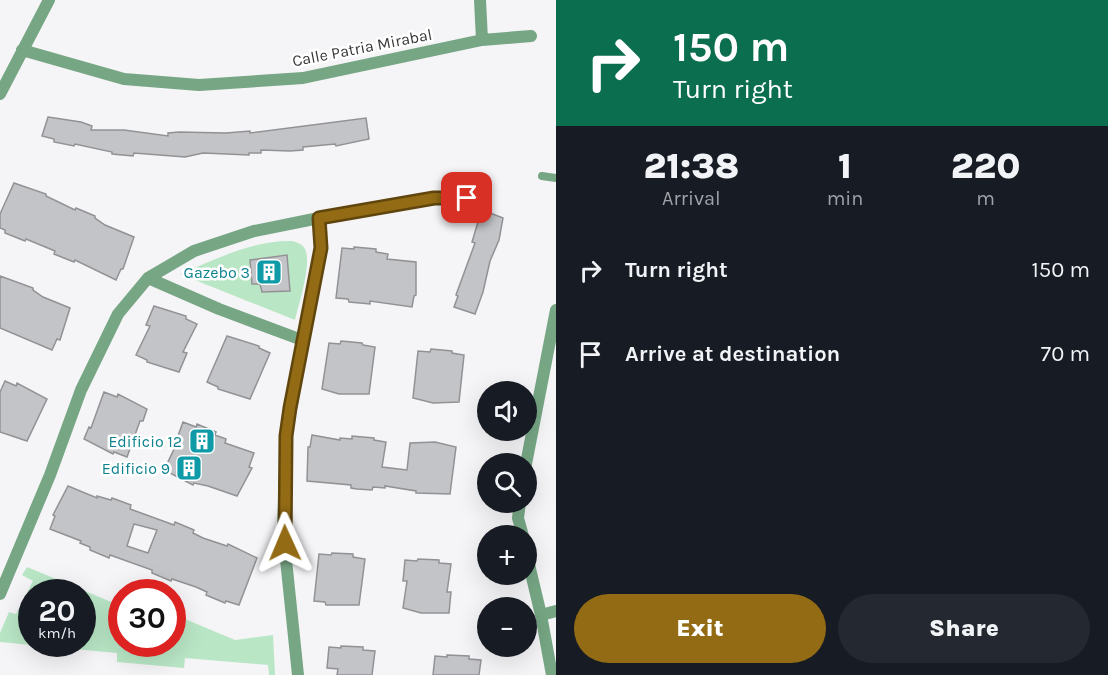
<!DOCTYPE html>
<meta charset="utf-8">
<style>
body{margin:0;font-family:Karla,sans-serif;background:#242831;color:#f1f3f6;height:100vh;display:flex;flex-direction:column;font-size:22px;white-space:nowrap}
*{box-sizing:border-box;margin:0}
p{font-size:20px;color:#9ea1a6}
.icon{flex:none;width:33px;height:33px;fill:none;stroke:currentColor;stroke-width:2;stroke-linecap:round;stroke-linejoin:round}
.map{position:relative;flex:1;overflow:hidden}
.side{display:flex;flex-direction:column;background:#171b24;width:552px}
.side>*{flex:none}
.banner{background:#0b6e4f;color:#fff;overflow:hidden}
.fabs{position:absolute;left:477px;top:381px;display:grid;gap:12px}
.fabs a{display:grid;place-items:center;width:60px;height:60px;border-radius:50%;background:#171b24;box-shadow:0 6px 24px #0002;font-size:30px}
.speed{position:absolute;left:18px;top:579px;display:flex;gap:12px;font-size:30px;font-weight:700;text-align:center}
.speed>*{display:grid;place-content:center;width:78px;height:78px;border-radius:50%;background:#171b24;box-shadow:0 6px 24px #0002;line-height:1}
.speed small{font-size:15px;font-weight:400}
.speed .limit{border:9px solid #d22;background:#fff;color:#111}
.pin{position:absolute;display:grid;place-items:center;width:51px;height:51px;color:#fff;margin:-26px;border-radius:12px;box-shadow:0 3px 9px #0006}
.me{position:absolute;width:66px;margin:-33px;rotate:359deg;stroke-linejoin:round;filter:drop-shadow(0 0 4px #0008)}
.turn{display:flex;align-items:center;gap:21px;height:126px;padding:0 18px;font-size:27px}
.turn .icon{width:78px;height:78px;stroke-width:2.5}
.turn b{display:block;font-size:42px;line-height:51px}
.eta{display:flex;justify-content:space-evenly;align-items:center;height:102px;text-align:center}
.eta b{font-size:36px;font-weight:800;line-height:42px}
.cta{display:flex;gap:12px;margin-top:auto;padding:12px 18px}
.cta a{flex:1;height:69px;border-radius:36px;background:#936b14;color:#fff;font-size:24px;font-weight:800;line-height:69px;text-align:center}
.cta a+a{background:#242831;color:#f1f3f6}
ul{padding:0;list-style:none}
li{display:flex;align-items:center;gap:18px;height:84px;padding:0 18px}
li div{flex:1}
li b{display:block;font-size:22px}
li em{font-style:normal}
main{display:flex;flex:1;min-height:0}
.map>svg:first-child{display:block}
</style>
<main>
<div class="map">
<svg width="556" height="675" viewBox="0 0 556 675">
<rect width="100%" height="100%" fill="#f5f4f7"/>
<path fill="#b9e7c6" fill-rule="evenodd" d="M293,241C298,243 302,244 305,249C312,264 299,303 295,320L180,274C217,259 253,240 293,241Z
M27,567L121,606L122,644H172L173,614L235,640L273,635L275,675H269L268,665L185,658L184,668L117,662V653L0,642V633L9,612L16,614L33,581L22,575ZM32,592H82V644H32Z"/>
<path fill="#c3c4c7" stroke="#929295" stroke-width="1.5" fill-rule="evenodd" d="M48,117L81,122L92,126L91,130H124L168,136V133L179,132L226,133L250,131V133L366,118L369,139L336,146L335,144L303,147V150L290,151L261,150V153H249V155L203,153L185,157L134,153L133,156L112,154V152L75,144L74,146L54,142V139L42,136Z
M14,183L46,194V196L75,210L76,208L95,216V218L105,225L134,237L123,269H121L116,280L75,260L74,262L54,254L55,251L26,239L25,241L5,233V230L0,228V214Z
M485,211L503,218L499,240L490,261L483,292L475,314L454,307L458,296L456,295L475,243L472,242L478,222H481Z
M354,247L376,249V252L388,254L387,259L416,262V295L414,296L412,307L370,301V304L349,302L348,299L336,298L342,248L354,249Z
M287,255L290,291L262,292L260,284H252L250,260Z
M0,276L33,288V290L43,297L70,308L60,340L57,339L52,350L0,328Z
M154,306L186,316V319L197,324L183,352L187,353L179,372L147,362V360L136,355L150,326L146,325Z
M227,336L259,346V348L270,353L250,399L218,389V387L207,382Z
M341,341L362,343L363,345L375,347L369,394H339L322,389L329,343L340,344Z
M431,349L452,351V353L464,355L459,402L433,403L413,398L418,351L430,352Z
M5,381L16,386L17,383L47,399L27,441L0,432V392Z
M104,392L117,397L118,394L147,409L143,421H140L127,457L114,452L113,454L84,439L89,427L91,428Z
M183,422L196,427L197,424L216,432L215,435L226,439L225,443L254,453L249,467L252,468L237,496L208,486L194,483L193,485L164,470L180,437L178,436Z
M312,435L340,440V438L352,439V436L374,438V440L386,442L382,467L407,470L410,443L435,442L456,447L450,494L416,493V491L385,486V488L373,487L372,490L357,489L351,488V485L307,481L308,447H310Z
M68,486L97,498V496L111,500L112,498L131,505L130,509L174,525L175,522L194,530L193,533L203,538L227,546L228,544L257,558L239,605L226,601L225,603L206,595L207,592L196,587L172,579L171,581L152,573V570L110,555L109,558L90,550V547L80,543L81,541L50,529L55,516L53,515ZM134,524L157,530L148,553L127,546Z
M332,553L353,554V557L365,559L359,605H326L325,602L314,601L319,554L331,555Z
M418,559L439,560V563L451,564L447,592H451L449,613H421L403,608L407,581H403L405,560L417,561Z
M341,646L363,647V650L375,651L372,675H337L338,669L327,668L329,647L341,648Z
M447,655L469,656V659L481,660L479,675H433L435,656L447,657Z"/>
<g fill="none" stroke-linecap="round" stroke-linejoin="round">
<path stroke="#76a684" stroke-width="8" d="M542,176L556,178"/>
<path stroke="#76a684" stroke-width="12" d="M480,0L482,40
M22,50L124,79L199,85L303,78L482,40L531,36
M0,94L49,0
M319,218L434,198H467
M148,278L219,309L302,340
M526,464L556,310
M520,502L518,518L523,536
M526,552L541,615L552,675
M0,594L50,475L81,390L118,314L148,278L194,251L254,231L319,218L321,248L286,436L283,531L298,675
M541,615L556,611"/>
</g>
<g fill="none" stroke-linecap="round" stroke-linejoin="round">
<defs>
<path id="route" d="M285,543L286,436L290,408L321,248L319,218L434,198H467"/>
</defs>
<use href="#route" stroke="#60460d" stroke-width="15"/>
<use href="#route" stroke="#936b14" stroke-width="10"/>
</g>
<defs>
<symbol id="building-square" viewBox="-11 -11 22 22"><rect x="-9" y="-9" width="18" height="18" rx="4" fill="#0f9aa8" stroke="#fff"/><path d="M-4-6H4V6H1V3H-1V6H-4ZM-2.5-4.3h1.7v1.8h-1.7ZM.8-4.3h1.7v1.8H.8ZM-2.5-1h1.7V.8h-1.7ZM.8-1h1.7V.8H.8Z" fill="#fff"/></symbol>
</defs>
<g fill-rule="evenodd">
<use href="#building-square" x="254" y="257" width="30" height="30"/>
<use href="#building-square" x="187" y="426" width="30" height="30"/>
<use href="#building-square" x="174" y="453" width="30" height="30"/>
</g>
<g text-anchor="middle" stroke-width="5" stroke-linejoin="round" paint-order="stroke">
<g font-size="16" fill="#383839" stroke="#fff">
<text transform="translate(362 47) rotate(-11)" y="6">Calle Patria Mirabal</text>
</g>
<g font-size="16" fill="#0d838f" stroke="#fff" text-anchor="end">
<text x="250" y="278">Gazebo 3</text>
<text x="182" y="447">Edificio 12</text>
<text x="170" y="474">Edificio 9</text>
</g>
</g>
</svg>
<div class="fabs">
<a><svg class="icon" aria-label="sound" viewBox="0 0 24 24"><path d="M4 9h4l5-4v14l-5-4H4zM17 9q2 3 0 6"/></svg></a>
<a><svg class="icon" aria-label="search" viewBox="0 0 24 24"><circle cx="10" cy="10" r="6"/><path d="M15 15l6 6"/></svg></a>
<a>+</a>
<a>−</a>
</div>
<div class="speed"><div>20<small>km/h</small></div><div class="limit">30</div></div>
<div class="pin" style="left:467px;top:198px;background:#d93025"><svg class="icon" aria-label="arrive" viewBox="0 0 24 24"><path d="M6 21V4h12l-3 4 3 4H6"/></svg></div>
<svg class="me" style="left:285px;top:543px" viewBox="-20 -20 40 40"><path d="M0-17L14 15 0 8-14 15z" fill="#936b14" stroke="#fff" stroke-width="4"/></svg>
</div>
<section class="side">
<div class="banner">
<div class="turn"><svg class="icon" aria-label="right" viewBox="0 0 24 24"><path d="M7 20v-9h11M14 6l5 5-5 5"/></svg><div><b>150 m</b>Turn right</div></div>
</div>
<div class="eta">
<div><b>21:38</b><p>Arrival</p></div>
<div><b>1</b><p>min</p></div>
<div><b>220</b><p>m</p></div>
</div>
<ul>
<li><svg class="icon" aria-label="right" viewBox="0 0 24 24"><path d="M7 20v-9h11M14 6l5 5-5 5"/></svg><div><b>Turn right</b></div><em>150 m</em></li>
<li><svg class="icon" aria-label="arrive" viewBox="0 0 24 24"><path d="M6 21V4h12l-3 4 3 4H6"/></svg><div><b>Arrive at destination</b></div><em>70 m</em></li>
</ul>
<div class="cta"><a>Exit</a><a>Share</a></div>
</section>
</main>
